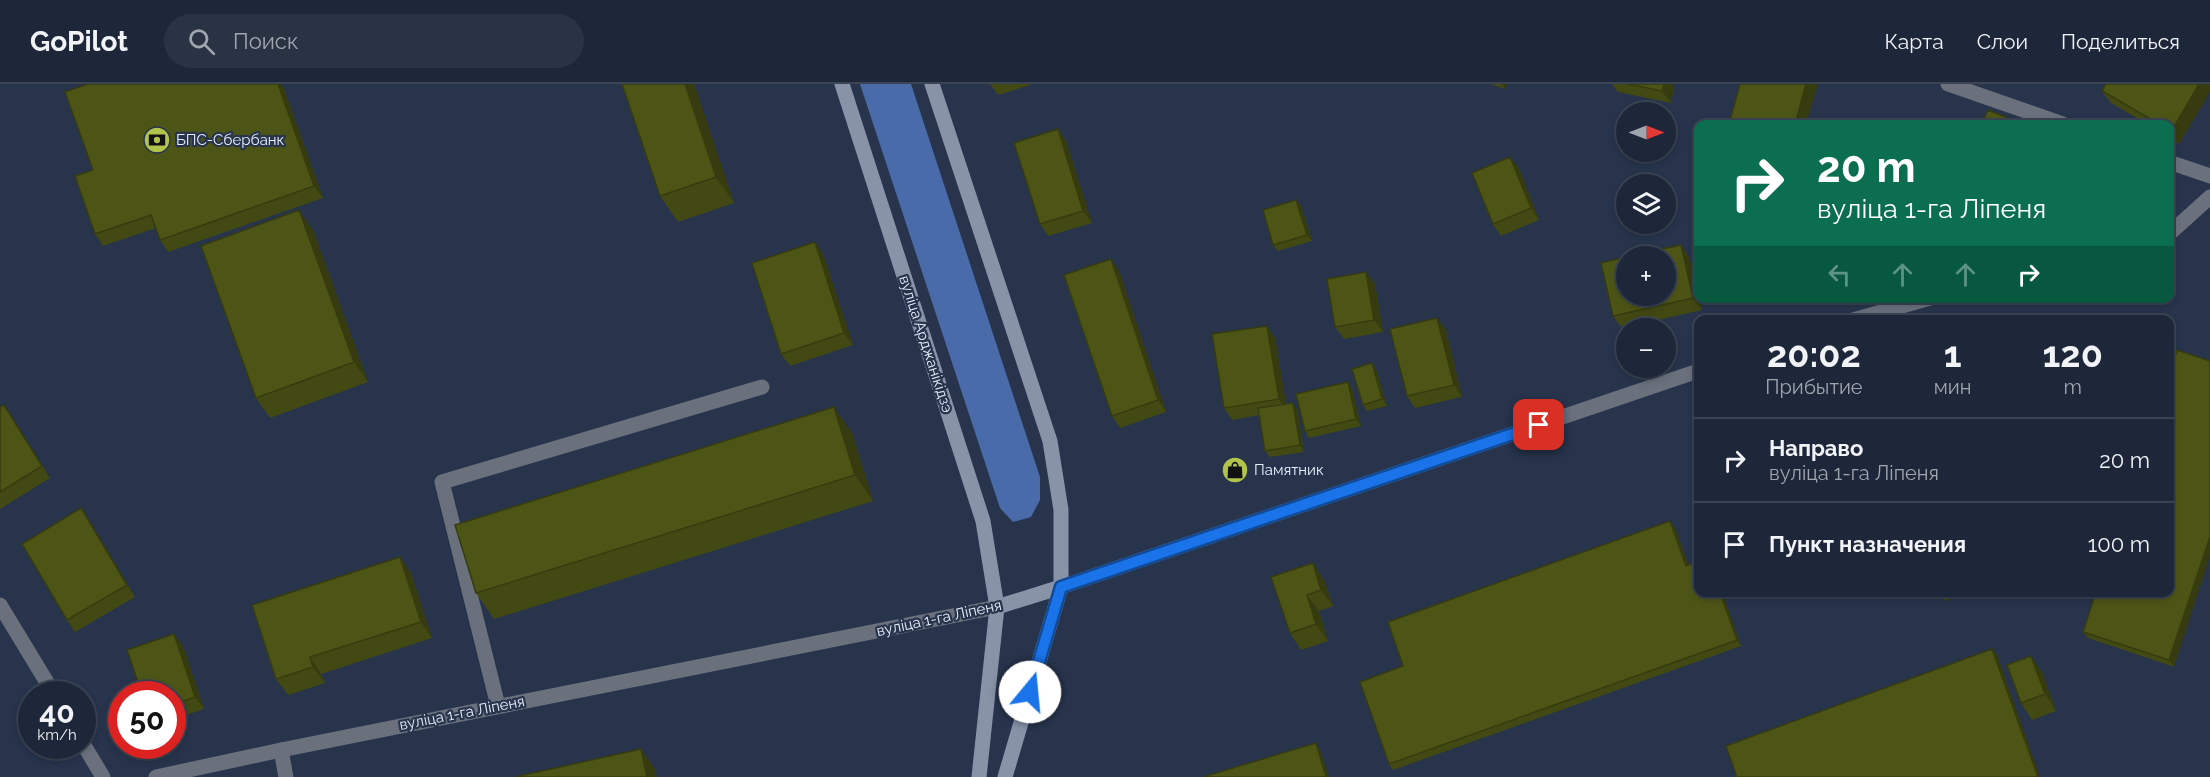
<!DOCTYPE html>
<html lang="ru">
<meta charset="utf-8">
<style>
body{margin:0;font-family:Raleway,sans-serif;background:#2a3344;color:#f1f3f6;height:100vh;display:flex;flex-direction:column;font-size:22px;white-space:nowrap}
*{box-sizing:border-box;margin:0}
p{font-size:20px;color:#a0a5ae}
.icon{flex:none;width:33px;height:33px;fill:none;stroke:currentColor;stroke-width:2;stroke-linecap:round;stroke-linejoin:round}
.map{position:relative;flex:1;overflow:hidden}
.panel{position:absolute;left:1694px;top:231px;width:480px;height:282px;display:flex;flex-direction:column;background:#1d2739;border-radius:12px;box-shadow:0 3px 9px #0003,0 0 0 2px #3b4453}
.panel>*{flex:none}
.top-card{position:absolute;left:1694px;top:36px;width:480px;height:183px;border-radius:12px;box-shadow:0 3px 9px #0003,0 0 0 2px #3b4453;background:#0b6e4f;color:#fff;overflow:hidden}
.needle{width:39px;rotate:90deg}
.buttons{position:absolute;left:1616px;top:18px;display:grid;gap:12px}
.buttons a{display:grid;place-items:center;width:60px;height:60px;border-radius:50%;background:#1d2739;box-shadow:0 3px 9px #0003,0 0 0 2px #3b4453;font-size:30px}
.speed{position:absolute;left:18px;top:597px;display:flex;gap:12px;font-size:30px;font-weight:700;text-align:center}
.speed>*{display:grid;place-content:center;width:78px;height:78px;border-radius:50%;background:#1d2739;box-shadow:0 3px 9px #0003,0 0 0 2px #3b4453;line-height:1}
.speed small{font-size:15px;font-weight:400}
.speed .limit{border:9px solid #d22;background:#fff;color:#111}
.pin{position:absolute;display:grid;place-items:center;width:51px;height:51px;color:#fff;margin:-26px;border-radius:12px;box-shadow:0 3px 9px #0006}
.me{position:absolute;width:66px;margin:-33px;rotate:17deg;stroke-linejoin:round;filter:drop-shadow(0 0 4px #0008)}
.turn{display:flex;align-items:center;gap:21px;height:126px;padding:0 24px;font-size:27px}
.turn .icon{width:78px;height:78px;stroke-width:2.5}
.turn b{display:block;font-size:42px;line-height:51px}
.lanes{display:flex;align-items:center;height:57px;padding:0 24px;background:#0003;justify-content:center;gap:30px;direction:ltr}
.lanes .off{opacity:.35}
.eta{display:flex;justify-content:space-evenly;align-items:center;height:102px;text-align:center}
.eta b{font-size:36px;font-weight:700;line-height:42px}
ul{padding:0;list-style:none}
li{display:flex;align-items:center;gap:18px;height:84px;padding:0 24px;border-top:2px solid #3b4453}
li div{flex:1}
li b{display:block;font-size:22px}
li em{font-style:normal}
header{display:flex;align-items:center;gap:36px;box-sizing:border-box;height:84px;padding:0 30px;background:#1d2739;border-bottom:2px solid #3b4453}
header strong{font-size:28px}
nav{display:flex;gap:33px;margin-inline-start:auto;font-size:21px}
.search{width:420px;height:54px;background:#2a3344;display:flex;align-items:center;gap:15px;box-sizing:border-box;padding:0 21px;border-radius:33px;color:#a0a5ae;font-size:22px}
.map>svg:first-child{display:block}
</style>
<header>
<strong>GoPilot</strong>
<div class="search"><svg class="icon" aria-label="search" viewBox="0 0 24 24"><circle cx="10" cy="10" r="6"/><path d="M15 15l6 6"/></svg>Поиск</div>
<nav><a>Карта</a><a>Слои</a><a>Поделиться</a></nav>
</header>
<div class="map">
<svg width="2210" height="693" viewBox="0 0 2210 693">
<rect width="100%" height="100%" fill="#27344c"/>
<path fill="#4a6baa" d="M860,0H911L1040,393V416L1031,433L1013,438L1000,424Z"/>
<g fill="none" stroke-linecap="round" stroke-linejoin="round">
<path stroke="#6a717d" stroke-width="15" d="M498,622L442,398L762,303
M281,666L286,693"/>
<path stroke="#6a717d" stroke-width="15" d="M1948,0L2063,40
M2169,78L2210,92
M2169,150L2210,113
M1853,236L1930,214
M1061,503L1698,287
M0,521L54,610
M82,658L103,693
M156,693L281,666L997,523"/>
<path stroke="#8893a7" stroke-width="15" d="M842,0L983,437L997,523L979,693
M932,0L1050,357L1061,426V503L1005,693
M997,523L1061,503"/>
</g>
<path fill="#424913" d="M694,0L734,119L678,138L660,112Z
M990,0H1033L998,11Z
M1490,0H1507L1505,5Z
M1612,0H1674L1671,19L1618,8Z
M2210,0L2179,60L2169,54V40H2147L2111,19L2102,7Z
M284,5L323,114L168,168L160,156L156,144L103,162L95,150L93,86Z
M1058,45L1066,57L1092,139L1048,152L1040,140Z
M1510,73L1519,85L1539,136L1501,152L1493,140Z
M1296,116L1301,122L1312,157L1278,167L1273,161Z
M313,146L368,298L270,334L256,314Z
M823,170L853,261L790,282L781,270Z
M1689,173L1702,226L1622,244L1613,232Z
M1119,187L1166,328L1120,344L1112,332Z
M1375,200L1383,248L1344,255L1335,243Z
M1267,242L1275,254L1286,320L1297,325L1304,368L1270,373L1265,367L1259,331L1232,336L1224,324Z
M1446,246L1462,313L1415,324L1407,312Z
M2177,266L2174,583L2088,554L2083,548Z
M1372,279L1376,285L1387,322L1367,327L1363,321Z
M1348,298L1352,305L1361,342L1309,354L1305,347Z
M4,321L50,394L0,425V323Z
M852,349L873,417L494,535L476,509Z
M81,424L89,436L135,513L75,548L67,536Z
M1675,444L1698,508H1722L1741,562L1393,686L1389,680L1403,582Z
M411,489L432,554L321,590L325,599L288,611L276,595Z
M1271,493L1324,496L1333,522L1319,527L1328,557L1301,566L1290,549Z
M1917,508H1951L1949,517Z
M183,562L204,625L172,636V610Z
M2042,588L2056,627L2032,636L2021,619Z"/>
<path fill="#363c0f" d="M278,0H281L284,5L323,114L314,102Z
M685,0H694L734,119L716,93Z
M1502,0H1507L1505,5Z
M1664,0H1674L1671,19L1662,7Z
M1806,0H1818L1806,40H1795Z
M2199,0H2210V8L2179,60L2171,48Z
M1058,45L1066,57L1092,139L1083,127Z
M1510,73L1519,85L1539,136L1531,124Z
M1296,116L1301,122L1312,157L1307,151Z
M299,126L313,146L368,298L354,278Z
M815,158L823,170L853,261L844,249Z
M1681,161L1689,173L1698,209V214H1699L1702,226L1693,214Z
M1111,175L1119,187L1166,328L1158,316Z
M1366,188L1375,200L1383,248L1374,236Z
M1437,234L1446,246L1462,313L1454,301Z
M1267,242L1275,254L1287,327L1279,315Z
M1372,279L1376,285L1387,322L1382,315Z
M1348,298L1352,305L1361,342L1356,335Z
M1293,319L1297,325L1304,368L1300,361Z
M4,321L12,333L50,394L42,382Z
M834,323L852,349L873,417L855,391Z
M81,424L89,436L135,513L127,501Z
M1670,437L1675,444L1691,488L1686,482Z
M2210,453V472L2174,583L2169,576Z
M400,473L411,489L432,554L421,538Z
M1313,479L1324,496L1333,522L1321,506Z
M1720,508H1722L1741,562L1737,556Z
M1943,508H1951L1949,517Z
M1307,511L1319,527L1328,557L1316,540Z
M174,550L183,562L204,625L195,613Z
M1992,565L1997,571L2040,693H2038Z
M2031,572L2042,588L2056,627L2045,610Z
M310,573L321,590L325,599L313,583Z
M1316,659L1320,666L1329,693H1326Z
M641,665L655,685L657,693H647Z"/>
<path fill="#4d5516" stroke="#363c0f" stroke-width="1.5" d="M88,0H278L314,102L160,156L151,131L95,150L75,92L93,86L65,8Z
M622,0H685L716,93L660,112Z
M1628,0H1664L1662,7Z
M1740,0H1806L1795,40H1729Z
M2106,0H2199L2171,48L2169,47V40H2159L2102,7Z
M1988,26L2023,40H1982Z
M1058,45L1083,127L1040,140L1014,59Z
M1510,73L1531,124L1493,140L1472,89Z
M1296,116L1307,151L1273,161L1263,126Z
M299,126L354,278L256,314L201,162Z
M815,158L844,249L781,270L752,179Z
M1681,161L1693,214L1613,232L1601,179L1626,173V212H1665V172H1629Z
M1111,175L1158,316L1112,332L1064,191Z
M1366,188L1374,236L1335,243L1327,195Z
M1437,234L1454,301L1407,312L1390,245Z
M1267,242L1279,315L1224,324L1212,250Z
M2177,266L2210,277V453L2169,576L2083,548L2096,508H2169V291Z
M1372,279L1382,315L1363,321L1352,285Z
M1348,298L1356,335L1305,347L1296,310Z
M1293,319L1300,361L1265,367L1258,324Z
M4,321L42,382L0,408V323Z
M834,323L855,391L476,509L455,441Z
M81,424L127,501L67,536L22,460Z
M1670,437L1686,482L1698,477V508H1720L1737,556L1389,680L1360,598L1403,582L1388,538Z
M400,473L421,538L310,573L313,583L276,595L252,521Z
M1313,479L1321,506L1307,511L1316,540L1290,549L1271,493Z
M174,550L195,613L172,621V610H142L127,566Z
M1992,565L2038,693H1737L1726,662Z
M2031,572L2045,610L2021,619L2007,581Z
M1316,659L1326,693H1203Z
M641,665L647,693H515Z"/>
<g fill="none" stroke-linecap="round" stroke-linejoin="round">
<defs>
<path id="route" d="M1030,608L1061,503L1539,341"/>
</defs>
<use href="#route" stroke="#114b97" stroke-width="15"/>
<use href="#route" stroke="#1a73e8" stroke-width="10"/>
</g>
<defs>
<symbol id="bank-disc" viewBox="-11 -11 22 22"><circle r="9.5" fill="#b2c34c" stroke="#27344c"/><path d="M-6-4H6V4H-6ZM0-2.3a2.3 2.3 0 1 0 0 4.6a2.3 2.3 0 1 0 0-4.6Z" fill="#111"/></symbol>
<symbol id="shop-disc" viewBox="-11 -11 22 22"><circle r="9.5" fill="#b2c34c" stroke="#27344c"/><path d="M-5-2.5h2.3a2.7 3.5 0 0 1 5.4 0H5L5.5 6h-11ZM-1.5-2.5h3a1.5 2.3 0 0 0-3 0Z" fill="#111"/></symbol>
</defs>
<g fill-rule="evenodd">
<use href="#bank-disc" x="142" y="41" width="30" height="30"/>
<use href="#shop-disc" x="1220" y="371" width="30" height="30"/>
</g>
<g text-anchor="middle" stroke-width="4.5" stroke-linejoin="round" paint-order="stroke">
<g font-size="15" fill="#e8effc" stroke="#27344c" text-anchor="start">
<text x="176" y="61">БПС-Сбербанк</text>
<text x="1254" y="391">Памятник</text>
</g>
<g font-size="15" fill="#e8effc" stroke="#27344c">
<text transform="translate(926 260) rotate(72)" y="5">вуліца Арджанікідзэ</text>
<text transform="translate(939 534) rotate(-12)" y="5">вуліца 1-га Ліпеня</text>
<text transform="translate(462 629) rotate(-11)" y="5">вуліца 1-га Ліпеня</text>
</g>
</g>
</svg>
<div class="buttons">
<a><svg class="needle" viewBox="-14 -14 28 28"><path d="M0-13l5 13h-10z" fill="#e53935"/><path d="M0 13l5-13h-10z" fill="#a0a5ae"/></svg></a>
<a><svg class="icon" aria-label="layers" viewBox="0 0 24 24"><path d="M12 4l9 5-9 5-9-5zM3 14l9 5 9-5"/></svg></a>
<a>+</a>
<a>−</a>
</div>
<div class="speed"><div>40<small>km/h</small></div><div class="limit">50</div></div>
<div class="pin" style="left:1539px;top:341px;background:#d93025"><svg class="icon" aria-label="arrive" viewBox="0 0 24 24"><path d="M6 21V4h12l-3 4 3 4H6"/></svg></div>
<svg class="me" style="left:1030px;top:608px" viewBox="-20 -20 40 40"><circle r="19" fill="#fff"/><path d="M0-13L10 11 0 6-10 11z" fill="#1a73e8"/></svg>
<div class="top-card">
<div class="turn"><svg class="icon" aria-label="right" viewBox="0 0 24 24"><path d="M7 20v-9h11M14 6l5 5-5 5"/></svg><div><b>20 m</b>вуліца 1-га Ліпеня</div></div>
<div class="lanes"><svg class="icon off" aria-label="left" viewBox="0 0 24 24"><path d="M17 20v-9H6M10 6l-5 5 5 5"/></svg><svg class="icon off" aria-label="ahead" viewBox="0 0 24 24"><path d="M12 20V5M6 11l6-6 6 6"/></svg><svg class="icon off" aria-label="ahead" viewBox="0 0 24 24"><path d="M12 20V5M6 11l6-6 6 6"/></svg><svg class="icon" aria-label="right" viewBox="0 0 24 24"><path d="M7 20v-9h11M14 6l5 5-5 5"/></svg></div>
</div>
<section class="panel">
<div class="eta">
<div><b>20:02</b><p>Прибытие</p></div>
<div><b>1</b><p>мин</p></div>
<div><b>120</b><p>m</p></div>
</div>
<ul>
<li><svg class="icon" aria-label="right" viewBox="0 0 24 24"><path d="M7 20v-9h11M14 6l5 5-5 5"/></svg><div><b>Направо</b><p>вуліца 1-га Ліпеня</p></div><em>20 m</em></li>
<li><svg class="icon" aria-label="arrive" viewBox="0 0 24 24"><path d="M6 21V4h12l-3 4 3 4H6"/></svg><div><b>Пункт назначения</b></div><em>100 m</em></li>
</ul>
</section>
</div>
